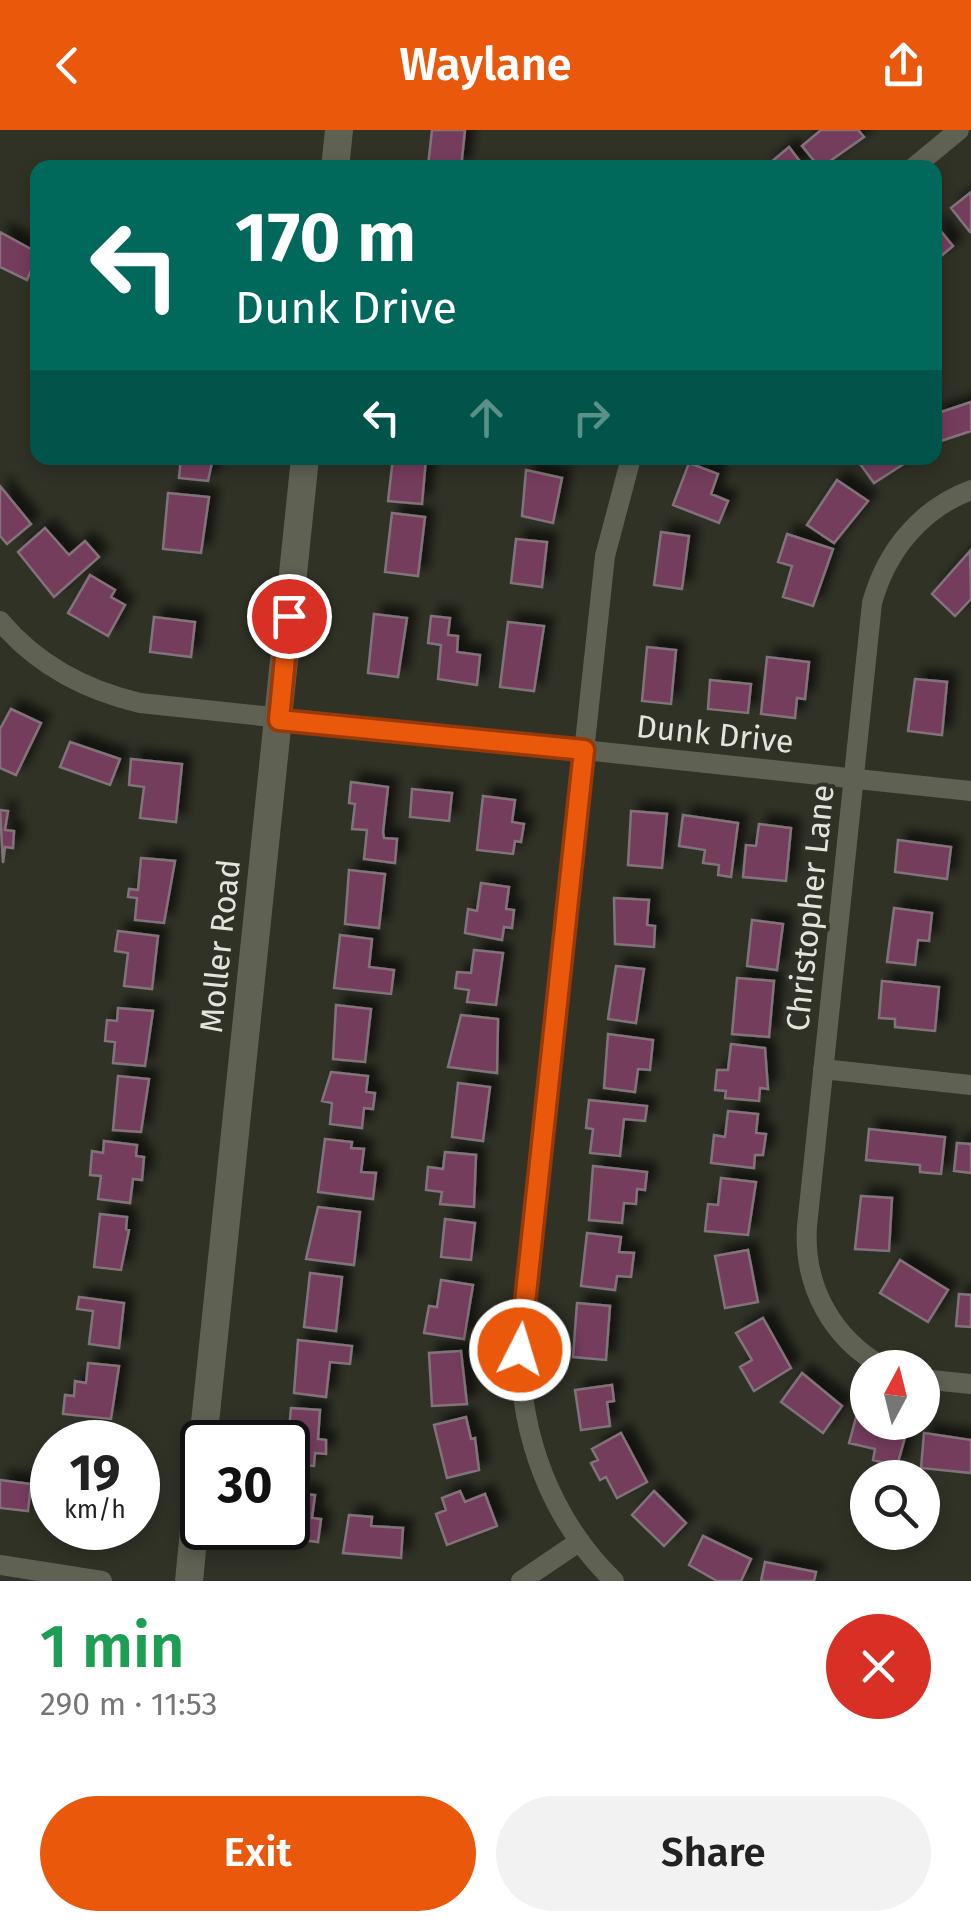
<!DOCTYPE html>
<meta charset="utf-8">
<style>
body{margin:0;font-family:"Fira Sans",sans-serif;background:#f2f2f2;color:#222;height:100vh;display:flex;flex-direction:column;font-size:38px;white-space:nowrap}
*{box-sizing:border-box;margin:0}
p{font-size:32px;color:#767676}
.icon{flex:none;width:55px;height:55px;fill:none;stroke:currentColor;stroke-width:2;stroke-linecap:round;stroke-linejoin:round}
.map{position:relative;height:1451px;overflow:hidden}
.drawer{display:flex;flex-direction:column;background:#fff;flex:1}
.drawer>*{flex:none}
.top-card{position:absolute;left:30px;top:30px;width:912px;height:305px;border-radius:20px;box-shadow:0 5px 15px #0003;background:#00695c;color:#fff;overflow:hidden}
.needle{width:65px;rotate:7deg}
.buttons{position:absolute;left:850px;top:1220px;display:grid;gap:20px}
.buttons a{display:grid;place-items:center;width:90px;height:90px;border-radius:50%;background:#fff;box-shadow:0 5px 15px #0003;font-size:50px}
.speed{position:absolute;left:30px;top:1290px;display:flex;gap:20px;font-size:50px;font-weight:700;text-align:center}
.speed>*{display:grid;place-content:center;width:130px;height:130px;border-radius:50%;background:#fff;box-shadow:0 5px 15px #0003;line-height:1}
.speed small{font-size:25px;font-weight:400}
.speed .limit{border:5px solid #111;border-radius:15px;background:#fff;color:#111}
.pin{position:absolute;display:grid;place-items:center;width:85px;height:85px;color:#fff;margin:-42px;border:5px solid #fff;border-radius:50%;box-shadow:0 2px 10px #0007}
.me{position:absolute;width:110px;margin:-55px;rotate:5deg;stroke-linejoin:round;filter:drop-shadow(0 0 8px #0008)}
.turn{display:flex;align-items:center;gap:35px;height:210px;padding:0 40px;font-size:45px}
.turn .icon{width:130px;height:130px;stroke-width:2.5}
.turn b{display:block;font-size:70px;line-height:85px}
.lanes{display:flex;align-items:center;height:95px;padding:0 40px;background:#0003;justify-content:center;gap:50px;direction:ltr}
.lanes .off{opacity:.35}
.round{display:grid;place-items:center;flex:none;width:105px;height:105px;border-radius:52px;background:#f2f2f2}
.overview{display:flex;align-items:center;justify-content:space-between;height:170px;padding:0 40px}
h1{font-size:60px;font-weight:600;line-height:75px;color:#1e9e55}
.action{display:flex;gap:20px;margin-top:auto;padding:20px 40px}
.action a{flex:1;height:115px;border-radius:60px;background:#ea580c;color:#fff;font-size:40px;font-weight:600;line-height:115px;text-align:center}
.action a+a{background:#f2f2f2;color:#222}
header{display:flex;justify-content:space-between;align-items:center;height:130px;padding:0 40px;background:#ea580c;color:#fff;font-size:45px;font-weight:600}
.map>svg:first-child{display:block}
</style>
<header><svg class="icon" aria-label="back" viewBox="0 0 24 24"><path d="M15 5l-7 7 7 7"/></svg>Waylane<svg class="icon" aria-label="share" viewBox="0 0 24 24"><path d="M12 15V3M7 8l5-5 5 5M5 13v7h14v-7"/></svg></header>
<div class="map">
<svg width="971" height="1451" viewBox="0 0 971 1451">
<defs>
<filter id="shadow"><feDropShadow dx="9" dy="-9" stdDeviation="5" flood-color="#0009"/></filter>
</defs>
<rect width="100%" height="100%" fill="#303226"/>
<path fill="#743c5c" stroke="#82737a" stroke-width="2.5" filter="url(#shadow)" d="M432,0H465L461,38L428,36Z
M821,0H858L864,7L820,38L802,16Z
M789,17L805,38H764Z
M971,62V102H970L951,78Z
M935,94L953,116L935,131Z
M0,102L38,123L27,150L0,137Z
M971,272V301L935,313V284Z
M181,328H213L208,351L179,348Z
M393,328H426L422,374L388,371Z
M863,328H913L874,353L858,331Z
M689,333L718,344L711,364L728,371L719,393L673,375Z
M526,340L562,348L553,393L522,386Z
M837,350L868,371L834,413L807,395Z
M0,356L31,394L7,414L0,406Z
M168,363L209,367L201,423L163,419Z
M392,383L425,387L418,446L385,442Z
M45,398L69,425L85,411L99,427L54,467L18,422Z
M661,402L689,406L682,459L654,455Z
M787,404L833,419L813,476L783,467L792,436L778,432Z
M516,409L547,412L542,457L511,453Z
M970,421L971,469L955,486L932,464Z
M90,445L115,460L111,467L125,475L108,506L68,483Z
M374,484L407,488L398,547L368,543Z
M431,486L450,488L448,505L458,506L457,522L480,525L477,555L438,549L441,515L428,513Z
M154,487L195,492L191,527L150,522Z
M508,492L544,496L534,561L500,557Z
M647,517L676,520L671,574L642,571Z
M767,527L809,532L805,569L797,568L795,588L761,584Z
M915,549L947,552L942,605L908,601Z
M710,550L751,554L748,583L708,579Z
M11,579L41,593L16,645L0,638V599Z
M70,612L120,629L110,655L60,637Z
M131,629L182,634L176,692L140,688L144,657L129,655Z
M351,652L388,657L383,702L384,708L397,709L395,733L364,729L367,700L352,699L355,674L349,673Z
M412,659L452,663L449,691L410,687Z
M483,666L515,670L512,692L524,694L521,712L515,711L513,724L477,720Z
M0,680L8,681L5,700L14,701L13,718L5,717L3,733Z
M631,681L667,684L662,738L628,735Z
M683,685L738,693L731,747L718,745L719,735L703,733L705,720L679,716Z
M759,694L791,698L786,751L743,747L746,715L756,716Z
M898,710L951,717L947,749L895,742Z
M141,728L175,731L164,793L135,790L137,768L128,767L129,759L138,760Z
M349,740L385,744L379,798L345,794Z
M481,753L509,757L506,779L514,780L512,798L504,797L502,810L465,803L468,779L477,781Z
M614,768L649,770L647,795L655,796L654,817L615,814Z
M894,778L932,783L929,811L918,810L915,835L887,832Z
M752,790L783,794L777,840L747,836Z
M118,801L158,806L152,859L124,856L128,823L115,821Z
M340,805L372,809L369,837L394,840L391,864L334,858Z
M474,820L503,823L496,875L467,872L469,860L455,858L457,842L471,843Z
M616,836L644,839L636,893L608,889Z
M737,848L774,851L769,907L732,904Z
M882,851L939,857L935,901L895,897V889L879,888Z
M336,875L371,879L365,932L333,929Z
M118,878L153,881L145,936L113,933L115,912L105,911L107,890L117,891Z
M461,885L498,889L497,943L448,937Z
M608,904L653,910L650,940L638,939L635,962L604,958Z
M731,914L765,918L768,959L760,958L759,971L725,968L726,961L715,960L717,940H728Z
M331,942L368,946L366,962L375,963L373,979L364,978L362,998L330,994L332,973L322,971Z
M118,946L149,949L141,1002L113,1000Z
M458,953L490,957L483,1011L452,1007Z
M589,970L647,976L645,991L624,989L620,1026L590,1023L593,999L586,998Z
M728,981L758,984L756,1003L766,1004L763,1025H755L754,1038L711,1033L714,1005L725,1007Z
M869,999L945,1007L941,1044L920,1042V1035L866,1030Z
M325,1009L352,1012L351,1018L364,1019L361,1042L376,1043L373,1069L318,1062Z
M104,1011L137,1015L136,1026L144,1027L142,1050L133,1049L130,1073L98,1069L101,1046L90,1045L92,1021L103,1023Z
M957,1013L971,1014V1043L954,1041Z
M445,1022L476,1025L474,1077L440,1074L442,1062L426,1060L428,1037L443,1039Z
M593,1036L647,1042L645,1060L637,1059L636,1074L624,1073L622,1093L589,1090Z
M721,1048L756,1052L748,1105L705,1101L708,1074L718,1075Z
M861,1066L892,1068L889,1121L855,1119Z
M318,1077L360,1082L354,1135L306,1129Z
M100,1084L127,1087L126,1099L129,1100L121,1140L94,1137Z
M445,1089L475,1093L471,1130L441,1127Z
M587,1103L621,1107L619,1122L634,1123L631,1147L617,1146L615,1160L581,1156Z
M748,1120L758,1172L725,1178L715,1126Z
M900,1130L948,1160L928,1192L880,1163Z
M310,1143L342,1147L336,1201L304,1197Z
M441,1150L473,1155L464,1209L424,1203L429,1176L437,1177Z
M959,1164L971,1165V1197L956,1196Z
M79,1167L124,1173L119,1218L89,1214L93,1181L77,1179Z
M577,1173L610,1176L606,1230L573,1227Z
M763,1188L791,1238L754,1261L740,1237L752,1230L736,1203Z
M298,1210L352,1216L350,1234L330,1232L326,1267L294,1263Z
M461,1221L467,1274L432,1276L429,1223Z
M88,1233L119,1236L111,1289L63,1284L65,1265L74,1266L75,1251L86,1253Z
M802,1243L842,1276L823,1303L781,1272Z
M612,1255L614,1271L607,1272L610,1296L581,1300L575,1260Z
M291,1278L320,1280L318,1309L326,1310V1324L315,1323L314,1336L288,1334V1312H281L282,1299L289,1300Z
M857,1284L868,1287V1292H885L907,1300L897,1336L873,1330L875,1319L849,1313Z
M466,1287L471,1309L475,1308L479,1340L447,1348L434,1295Z
M621,1303L647,1352L617,1368L606,1347L600,1350L591,1333L598,1330L592,1319Z
M924,1303L971,1310V1343L921,1338Z
M0,1350L31,1354L28,1381L0,1378Z
M460,1361L465,1372L485,1364L497,1396L447,1415L436,1384L446,1380L442,1368Z
M654,1361L686,1393L664,1416L632,1385Z
M288,1362L315,1365L312,1388L321,1389L318,1412L269,1406L270,1398H288Z
M349,1385L372,1387L371,1396L403,1398L401,1428L343,1423Z
M703,1406L751,1429L741,1451H717L689,1435Z
M765,1432L816,1442L814,1451H761Z"/>
<g fill="none" stroke-linecap="round" stroke-linejoin="round">
<path stroke="#5f6153" stroke-width="20" d="M913,38L959,0
M0,491C37,535 84,560 140,573L971,661
M823,939L971,955
M885,1238C832,1209 803,1156 807,1096L872,473C886,422 920,379 971,360
M922,1249L971,1254
M0,1435L102,1451
M521,1451L580,1411
M614,1451C551,1390 520,1306 520,1219L605,426L631,328"/>
<path stroke="#5f6153" stroke-width="28" d="M335,38L339,0
M203,1312L305,328
M189,1451L202,1319"/>
</g>
<g fill="none" stroke-linecap="round" stroke-linejoin="round">
<defs>
<path id="route" d="M289,486L279,590L584,620L520,1220"/>
</defs>
<use href="#route" stroke="#983908" stroke-width="25"/>
<use href="#route" stroke="#ea580c" stroke-width="18"/>
</g>
<g text-anchor="middle" stroke-width="8" stroke-linejoin="round" paint-order="stroke">
<g font-size="32" fill="#e3e5dd" stroke="#303226">
<text transform="translate(715 604) rotate(6)" y="11">Dunk Drive</text>
<text transform="translate(810 778) rotate(-84)" y="11">Christopher Lane</text>
<text transform="translate(220 816) rotate(-84)" y="11">Moller Road</text>
</g>
</g>
</svg>
<div class="buttons">
<a><svg class="needle" viewBox="-14 -14 28 28"><path d="M0-13l5 13h-10z" fill="#e53935"/><path d="M0 13l5-13h-10z" fill="#767676"/></svg></a>
<a><svg class="icon" aria-label="search" viewBox="0 0 24 24"><circle cx="10" cy="10" r="6"/><path d="M15 15l6 6"/></svg></a>
</div>
<div class="speed"><div>19<small>km/h</small></div><div class="limit">30</div></div>
<div class="pin" style="left:289px;top:486px;background:#d93025"><svg class="icon" aria-label="arrive" viewBox="0 0 24 24"><path d="M6 21V4h12l-3 4 3 4H6"/></svg></div>
<svg class="me" style="left:520px;top:1220px" viewBox="-20 -20 40 40"><circle r="17" fill="#ea580c" stroke="#fff" stroke-width="3"/><path d="M0-11L8 9 0 5-8 9z" fill="#fff"/></svg>
<div class="top-card">
<div class="turn"><svg class="icon" aria-label="left" viewBox="0 0 24 24"><path d="M17 20v-9H6M10 6l-5 5 5 5"/></svg><div><b>170 m</b>Dunk Drive</div></div>
<div class="lanes"><svg class="icon" aria-label="left" viewBox="0 0 24 24"><path d="M17 20v-9H6M10 6l-5 5 5 5"/></svg><svg class="icon off" aria-label="ahead" viewBox="0 0 24 24"><path d="M12 20V5M6 11l6-6 6 6"/></svg><svg class="icon off" aria-label="right" viewBox="0 0 24 24"><path d="M7 20v-9h11M14 6l5 5-5 5"/></svg></div>
</div>
</div>
<section class="drawer">
<div class="overview"><div><h1>1 min</h1><p>290 m · 11:53</p></div><a class="round" style="background:#d93025;color:#fff"><svg class="icon" aria-label="close" viewBox="0 0 24 24"><path d="M6 6l12 12M18 6L6 18"/></svg></a></div>
<div class="action"><a>Exit</a><a>Share</a></div>
</section>
